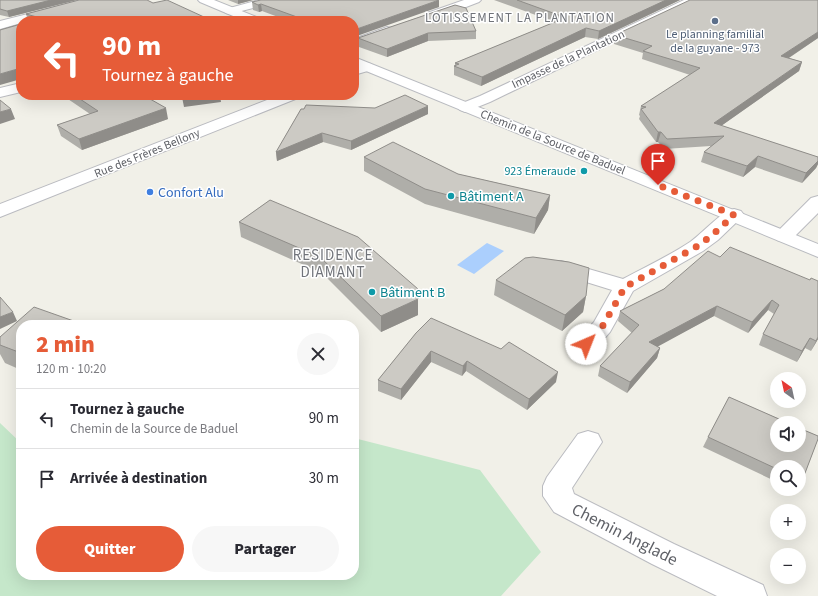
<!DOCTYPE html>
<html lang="fr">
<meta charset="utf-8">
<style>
body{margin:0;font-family:"Source Sans 3",sans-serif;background:#f7f7f7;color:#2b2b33;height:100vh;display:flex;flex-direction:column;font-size:15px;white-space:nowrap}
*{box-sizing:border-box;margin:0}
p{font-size:13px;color:#7c7c81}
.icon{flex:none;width:22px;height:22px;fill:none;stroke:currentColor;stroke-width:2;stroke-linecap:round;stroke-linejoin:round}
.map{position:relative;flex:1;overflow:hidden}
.panel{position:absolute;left:16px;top:320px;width:343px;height:260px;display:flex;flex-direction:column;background:#fff;border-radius:16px;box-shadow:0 4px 16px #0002}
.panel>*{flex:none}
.top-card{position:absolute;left:16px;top:16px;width:343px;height:84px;border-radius:16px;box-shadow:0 4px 16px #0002;background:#e65c38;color:#fff;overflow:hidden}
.needle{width:26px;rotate:327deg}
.buttons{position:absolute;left:770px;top:372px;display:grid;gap:8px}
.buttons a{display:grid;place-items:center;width:36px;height:36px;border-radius:50%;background:#fff;box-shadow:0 4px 16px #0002;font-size:20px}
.pin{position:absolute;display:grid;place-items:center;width:34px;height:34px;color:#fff;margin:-41px -17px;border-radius:50% 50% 50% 0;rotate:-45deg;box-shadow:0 0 4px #0007}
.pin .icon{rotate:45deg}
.me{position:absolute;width:44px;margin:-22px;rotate:44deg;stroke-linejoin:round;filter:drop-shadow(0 0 3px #0008)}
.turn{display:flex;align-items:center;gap:14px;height:84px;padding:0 20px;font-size:18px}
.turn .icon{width:52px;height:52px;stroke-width:2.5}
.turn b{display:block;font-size:28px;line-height:34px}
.round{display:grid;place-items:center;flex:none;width:42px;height:42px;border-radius:21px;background:#f7f7f7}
.summary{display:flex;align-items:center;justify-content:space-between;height:68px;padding:0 20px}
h1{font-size:24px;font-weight:800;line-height:30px;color:#e65c38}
.primary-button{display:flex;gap:8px;margin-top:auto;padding:8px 20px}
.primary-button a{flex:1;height:46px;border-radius:24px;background:#e65c38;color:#fff;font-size:16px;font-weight:800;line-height:46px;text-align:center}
.primary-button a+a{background:#f7f7f7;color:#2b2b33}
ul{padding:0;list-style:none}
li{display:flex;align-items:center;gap:12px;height:60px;padding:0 20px;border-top:1px solid #e1e1e2}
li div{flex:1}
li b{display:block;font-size:15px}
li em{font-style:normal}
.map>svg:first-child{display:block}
</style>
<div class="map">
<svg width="818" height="596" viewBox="0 0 818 596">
<rect width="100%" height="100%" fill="#f1f0e8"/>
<path fill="#c5e7ca" d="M0,423L21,443V575H354V438L480,470L541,552L501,596H0Z"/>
<path fill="#abcffd" d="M487,243L504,251L474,274L457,265Z"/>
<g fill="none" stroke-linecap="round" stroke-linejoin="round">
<defs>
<path id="street" d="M83,0H102L100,2L29,21H21V23L0,29V21Z
M259,0H278L276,2L230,14L226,13L224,11L226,9Z
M464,0H481L479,2L435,19H427L425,16L427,13Z
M684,0H699L697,2L490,102L465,112L460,110L457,107L460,104L480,96Z
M387,27L391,28L393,31L391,34L354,47V39Z
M366,63L371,64L373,67L371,70L354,75V66Z
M21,83V92L0,97V88Z
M280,95H300L298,98L0,217V204Z
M818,196V213L791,240L784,242L777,240L774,236L777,232L811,198Z
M734,209L741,211L744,215L718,240L703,251L633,291L610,332L594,350L586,352L578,350L574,344L594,322L612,290L554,272L551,267L554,262L561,261L623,279C645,267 669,256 690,242C703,233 719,213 734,209Z
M588,431L598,434L602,442L572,488L574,494L674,544L763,585L767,596H717L652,564L554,512L543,496V486L547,477L578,434Z"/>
<path id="secondary" d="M198,0H214L259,18L261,21H245L200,2Z
M354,57L818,244V257L354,66Z"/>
</defs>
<use href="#street" stroke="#babbc0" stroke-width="2"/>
<use href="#secondary" stroke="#b9bbc0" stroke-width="2"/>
<use href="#street" fill="#fff" fill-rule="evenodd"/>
<use href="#secondary" fill="#fff" fill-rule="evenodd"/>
</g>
<path fill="#afaea9" d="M0,0H77L9,17L0,15Z
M228,0H253L238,4Z
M494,0H680L598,39L585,37L481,86L454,75V66H455V63L555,22Z
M818,0V38L789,58L802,62L799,71L721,126L818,157V164L816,168L802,183L755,167L743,177L701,162L704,152L711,146L664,149L658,142H656L639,119L640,116L639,115L641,106L690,75L642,59L643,53L614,44L615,35Z
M252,2L439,7L354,21H289L262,11L259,12L253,10Z
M153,3L205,21H28L26,14Z
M455,5L476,31V39L428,41L387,57L359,47L358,38Z
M62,95H143L168,119L82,150L61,136L57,125L90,114Z
M301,109L428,114L351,150L323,142L277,161L276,152Z
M364,157L458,174L550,195L548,210L534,234L425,204L364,171Z
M270,200L418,315L381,332L322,273L241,237L239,222Z
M730,247L818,339L811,351L805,348L797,362L759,345L763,334L774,314L768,310L748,333L714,316L657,346L660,348L657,358L627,393L598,376L600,366L632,333L618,321L620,311L664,289L720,257Z
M496,280L586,296L583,312L562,331L494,295Z
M21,325V370L5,363L0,354V337Z
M416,333L556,382L527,410L466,371L462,376L431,362L401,400L378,391V380Z
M729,397L788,423H777V445H799V428L818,436V439L802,481L799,487V467H777V482L703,447L708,437Z
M792,489H798L796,491Z"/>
<path fill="#8f8d89" d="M51,0H77L9,17L7,11Z
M238,0H253L238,4Z
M439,0V7L354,37V30Z
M666,0H680L598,39L599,31Z
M261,4L262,11L259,12L258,5Z
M204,17L205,21H188Z
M586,28L585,37L481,86L482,77Z
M818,32V38L778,65L781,56Z
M428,33V41L387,57V49Z
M802,62L799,71L711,133L714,123Z
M21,68V79L0,85V74Z
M195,95H220L221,102L184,107L182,97Z
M428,106V114L351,150V141Z
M166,108L168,119L82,150L79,139Z
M11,109L15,119L0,124V112Z
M658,132H661L658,142H656Z
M322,133L323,142L277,161L276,152Z
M758,156L755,167L743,177L747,166Z
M818,161V164L816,168L802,183L806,173Z
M550,195L548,210L534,234L536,218Z
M586,296L583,312L562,331L565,315Z
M418,299V315L381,332V316Z
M772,300L768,310L748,333L752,322Z
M717,306L714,316L646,353L649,342Z
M13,312L17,321L0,329V317Z
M818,337V339L811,351Z
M810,338L805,348L797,362L802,351Z
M660,348L657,358L627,393L630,382Z
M431,351V362L401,400V389Z
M467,361L466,371L462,376L463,366Z
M558,372L556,382L527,410L529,399Z"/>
<path fill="#cccac4" stroke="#8f8d89" d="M0,0H51L7,11L0,9Z
M79,0H147L153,3L167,0L204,17L188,21H35L44,19L26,14Z
M261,0H439L354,30V21H308L261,4L258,5L252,2Z
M517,0H666L599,31L586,28L482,77L454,66L459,64L455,63L562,19L564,17Z
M690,0H818V32L781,56L802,62L714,123L818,157V161L806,173L758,156L747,166L704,152L724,136L667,139L661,132H658L641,109L646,107L641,106L700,68L643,51L652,46L615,35Z
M455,5L466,8L476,31L428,33L387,49L358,38Z
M21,24V68L0,74V30Z
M74,95H143L166,108L79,139L57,125L98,111Z
M182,95H195L182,97Z
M405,95L428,106L351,141L322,133L276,152L301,109H304L306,105L375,108Z
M0,100L11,109L0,112Z
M393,142L458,174L550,195L536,218L425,189L364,157Z
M270,200L358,237L418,289V299L381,316L320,257L239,222Z
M730,247L810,280L811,278L818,281V337L816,341L810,338L802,351L763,334L779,305L772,300L752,322L717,306L649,342L660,348L630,382L600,366L639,325L620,311L664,289L708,251L720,257Z
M533,257L569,262L589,268L586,296L565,315L496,280L525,258Z
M0,297L13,312L0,317Z
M34,307L85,325H21V353L0,345V337Z
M431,318L501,349L509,342L558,372L529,399L467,361L463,366L431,351L401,389L378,380L416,333Z
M729,397L788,423H777V445H799V428L818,436V439L802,481L799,480V467H777V469L708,437Z"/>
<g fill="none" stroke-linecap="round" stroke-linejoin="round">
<path stroke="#e65c38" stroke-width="7" stroke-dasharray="0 12.6" d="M586,344L602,327L625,287L696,247L711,236L734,215L658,185"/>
</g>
<circle fill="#5c6f8a" stroke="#fff" stroke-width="1.5" cx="715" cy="21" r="4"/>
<g fill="#0f9aa8" stroke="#fff" stroke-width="1.5">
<circle cx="584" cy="171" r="4"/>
<circle cx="451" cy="196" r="4"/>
<circle cx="372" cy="292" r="4"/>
</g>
<circle fill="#3f7fe0" stroke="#fff" stroke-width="1.5" cx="150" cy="192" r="4"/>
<g text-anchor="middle" stroke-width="3" stroke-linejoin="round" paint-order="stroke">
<g font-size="12" fill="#4e5e75" stroke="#fff">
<text x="715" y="38">Le planning familial<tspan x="715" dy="14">de la guyane - 973</tspan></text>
</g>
<g font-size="12" fill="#5f6167" stroke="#fff">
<text transform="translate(568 59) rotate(-25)" y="4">Impasse de la Plantation</text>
<text transform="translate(553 142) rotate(22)" y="4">Chemin de la Source de Baduel</text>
<text transform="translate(147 153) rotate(-22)" y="4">Rue des Frères Bellony</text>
</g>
<g font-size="12" fill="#0d838f" stroke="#fff" text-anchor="end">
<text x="576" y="175">923 Émeraude</text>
</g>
<g font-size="13" letter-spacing="1" fill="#707379" stroke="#fff">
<text x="520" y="22">LOTISSEMENT LA PLANTATION</text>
</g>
<g font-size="14" fill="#366cbe" stroke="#fff" text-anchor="start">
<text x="158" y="197">Confort Alu</text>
</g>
<g font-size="14" fill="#0d838f" stroke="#fff" text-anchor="start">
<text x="459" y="201">Bâtiment A</text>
<text x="380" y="297">Bâtiment B</text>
</g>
<g font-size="15" letter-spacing="1" fill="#707379" stroke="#fff">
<text x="333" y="260">RESIDENCE<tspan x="333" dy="17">DIAMANT</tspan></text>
</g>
<g font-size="17" fill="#5f6167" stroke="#fff">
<text transform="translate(625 534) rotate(27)" y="6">Chemin Anglade</text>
</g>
</g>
</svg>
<div class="buttons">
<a><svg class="needle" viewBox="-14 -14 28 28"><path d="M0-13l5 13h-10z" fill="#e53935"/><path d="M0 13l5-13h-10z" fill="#7c7c81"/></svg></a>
<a><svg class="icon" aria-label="sound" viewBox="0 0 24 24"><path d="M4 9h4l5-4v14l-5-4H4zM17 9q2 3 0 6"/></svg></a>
<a><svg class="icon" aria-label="search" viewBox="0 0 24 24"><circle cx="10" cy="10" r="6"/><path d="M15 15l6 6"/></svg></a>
<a>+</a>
<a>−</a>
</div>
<div class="pin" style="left:658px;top:185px;background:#d93025"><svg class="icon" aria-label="arrive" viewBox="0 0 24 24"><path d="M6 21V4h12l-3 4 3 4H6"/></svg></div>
<svg class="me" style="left:586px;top:344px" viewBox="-20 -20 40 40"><circle r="19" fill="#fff"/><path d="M0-13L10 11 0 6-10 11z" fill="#e65c38"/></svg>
<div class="top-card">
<div class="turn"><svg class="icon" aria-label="left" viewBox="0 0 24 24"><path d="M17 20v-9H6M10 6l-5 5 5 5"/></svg><div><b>90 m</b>Tournez à gauche</div></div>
</div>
<section class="panel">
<div class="summary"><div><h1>2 min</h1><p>120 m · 10:20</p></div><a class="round"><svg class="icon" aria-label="close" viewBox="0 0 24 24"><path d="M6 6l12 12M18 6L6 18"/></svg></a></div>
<ul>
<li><svg class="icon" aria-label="left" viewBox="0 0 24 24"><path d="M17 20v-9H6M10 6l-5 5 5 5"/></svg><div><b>Tournez à gauche</b><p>Chemin de la Source de Baduel</p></div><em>90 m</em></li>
<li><svg class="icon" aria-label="arrive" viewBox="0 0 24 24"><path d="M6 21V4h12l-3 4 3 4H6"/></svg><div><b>Arrivée à destination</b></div><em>30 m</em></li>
</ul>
<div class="primary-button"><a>Quitter</a><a>Partager</a></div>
</section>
</div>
